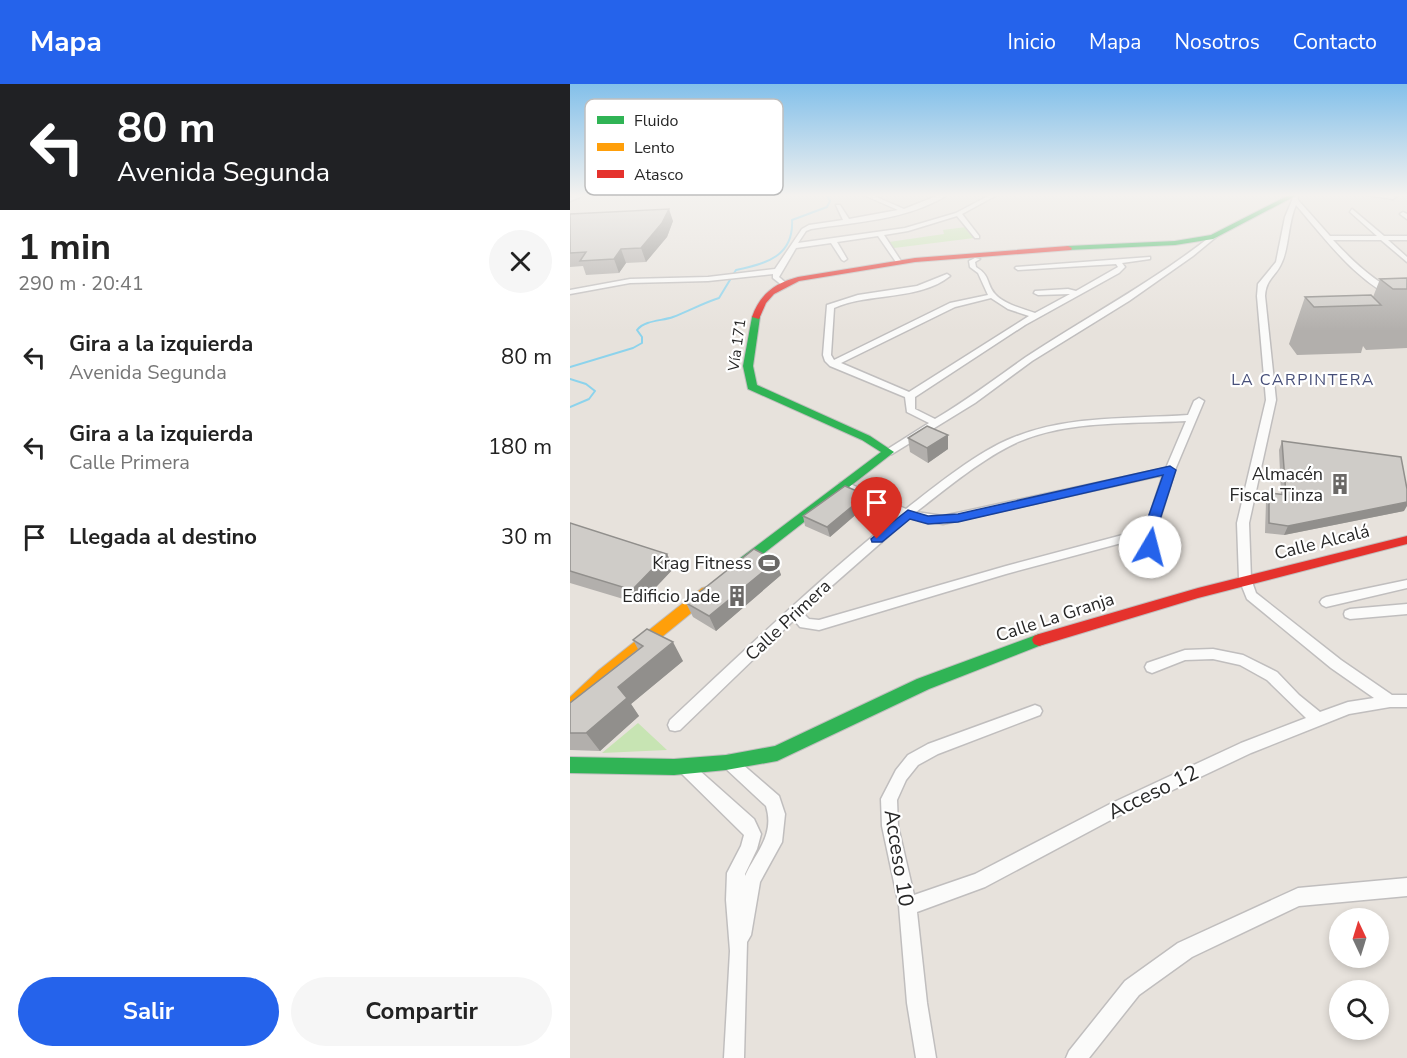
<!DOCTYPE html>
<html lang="es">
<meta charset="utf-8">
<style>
body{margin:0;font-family:"Nunito Sans",sans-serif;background:#f6f6f6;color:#222;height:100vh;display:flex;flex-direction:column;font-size:22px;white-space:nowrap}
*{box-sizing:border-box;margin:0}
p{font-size:20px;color:#767676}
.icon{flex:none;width:33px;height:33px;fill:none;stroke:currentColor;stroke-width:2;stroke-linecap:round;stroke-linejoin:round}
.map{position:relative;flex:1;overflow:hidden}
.sheet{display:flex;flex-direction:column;background:#fff;width:570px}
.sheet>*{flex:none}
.banner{background:#202124;color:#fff;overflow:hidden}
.needle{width:39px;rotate:356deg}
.fabs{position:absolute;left:759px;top:824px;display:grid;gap:12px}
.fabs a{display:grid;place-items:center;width:60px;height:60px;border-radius:50%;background:#fff;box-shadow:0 3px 9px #0003;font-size:30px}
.pin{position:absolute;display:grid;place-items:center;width:51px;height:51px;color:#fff;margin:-62px -26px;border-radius:50% 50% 50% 0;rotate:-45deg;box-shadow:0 0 6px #0007}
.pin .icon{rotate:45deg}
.me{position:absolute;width:66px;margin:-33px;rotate:8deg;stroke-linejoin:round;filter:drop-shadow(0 0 4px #0008)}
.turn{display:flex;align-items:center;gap:21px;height:126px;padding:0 18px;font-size:27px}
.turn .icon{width:78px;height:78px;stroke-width:2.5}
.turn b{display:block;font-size:42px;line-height:51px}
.round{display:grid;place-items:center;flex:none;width:63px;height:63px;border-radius:32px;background:#f6f6f6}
.headline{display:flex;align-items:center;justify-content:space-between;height:102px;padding:0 18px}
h1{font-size:36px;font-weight:700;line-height:45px}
.button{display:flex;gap:12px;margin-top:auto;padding:12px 18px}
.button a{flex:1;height:69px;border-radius:36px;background:#2563eb;color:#fff;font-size:24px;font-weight:700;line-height:69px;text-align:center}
.button a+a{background:#f6f6f6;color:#222}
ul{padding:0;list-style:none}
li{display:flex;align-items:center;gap:18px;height:90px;padding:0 18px}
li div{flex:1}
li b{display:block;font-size:22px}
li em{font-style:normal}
header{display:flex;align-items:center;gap:36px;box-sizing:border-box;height:84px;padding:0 30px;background:#2563eb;color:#fff}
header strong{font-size:28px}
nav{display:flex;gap:33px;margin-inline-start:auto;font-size:21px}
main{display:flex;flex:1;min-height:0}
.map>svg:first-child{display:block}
</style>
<header>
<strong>Mapa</strong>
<nav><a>Inicio</a><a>Mapa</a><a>Nosotros</a><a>Contacto</a></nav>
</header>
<main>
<section class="sheet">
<div class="banner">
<div class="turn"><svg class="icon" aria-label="left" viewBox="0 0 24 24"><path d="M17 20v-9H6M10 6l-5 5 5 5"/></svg><div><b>80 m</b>Avenida Segunda</div></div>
</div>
<div class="headline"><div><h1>1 min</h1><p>290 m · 20:41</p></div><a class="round"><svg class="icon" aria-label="close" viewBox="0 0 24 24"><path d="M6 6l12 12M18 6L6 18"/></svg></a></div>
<ul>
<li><svg class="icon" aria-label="left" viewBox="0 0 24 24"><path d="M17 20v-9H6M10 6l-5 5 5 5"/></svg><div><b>Gira a la izquierda</b><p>Avenida Segunda</p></div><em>80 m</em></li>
<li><svg class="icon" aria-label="left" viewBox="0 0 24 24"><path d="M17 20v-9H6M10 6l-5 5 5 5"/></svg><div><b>Gira a la izquierda</b><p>Calle Primera</p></div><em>180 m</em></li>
<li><svg class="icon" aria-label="arrive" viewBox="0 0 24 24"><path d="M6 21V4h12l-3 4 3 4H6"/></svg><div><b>Llegada al destino</b></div><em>30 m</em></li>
</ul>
<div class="button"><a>Salir</a><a>Compartir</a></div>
</section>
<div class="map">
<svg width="837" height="974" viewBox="0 0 837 974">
<rect width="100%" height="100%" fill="#e7e2dc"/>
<path fill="#c7e4b3" d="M396,143L404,154L324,164L319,158L374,150L373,146Z
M68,639L97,666L32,669Z"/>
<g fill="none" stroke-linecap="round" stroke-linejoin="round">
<path stroke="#8cd3ec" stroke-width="2" d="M0,283L63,264L72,259V253L67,246C75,236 92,237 103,233C119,227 133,219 149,214L166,186C196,180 224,172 222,136L257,123L260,117L257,111
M0,295L16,300L25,307L19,315L0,323"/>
<defs>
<path id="street" d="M6,111H15L0,117V113Z
M294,111H302L334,125L369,111H377C338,136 286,138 241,145L236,147L228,159L335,144L386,129L420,111H427L392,130L409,152V154H405L387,132L338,147L314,151L331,177L328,179L326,178L308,152L267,158L277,175L274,177L272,176L261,159L226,164L209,193L217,200L213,202L203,194V190L138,197L60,199L0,210V206L60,195L138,193L205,185L232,145L239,141L273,136L266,121H270L279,135L328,126Z
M721,111H727L728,116L760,152H807L780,128L782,125L814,152H837V156H818L837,173V178L811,156H763C789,184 804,196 837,215V220C789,202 758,158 726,121C718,139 719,163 712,178C706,193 696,194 695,212L706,316L679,439L681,495L686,509L771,576L822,611H837V623H820L779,630L681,669L552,730L415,803L347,828L357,919L366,974H346L337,919L329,822L312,742L311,715L326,686L338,671L358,660L465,621L470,623L472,627L470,631L368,670L348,681L336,696L327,716L328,742L344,811L405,790L540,720L671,659L736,634L697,596L670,581L643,575L615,576L582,589L577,587L575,583L577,579L615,566L643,565L673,571L707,588L729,611L750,628L778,618L804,614L761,584L677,515L669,495L667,439L696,316L687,212L688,200L706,178L715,133L723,114Z
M796,111H819L826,113L823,115Z
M833,128L837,130V135L830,130Z
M641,152L646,153L623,172L559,217L462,277L405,319L322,370L318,371L313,368L359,339L337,328L335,313L260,282L255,277L253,271L257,221L288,211L347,202L377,190L380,192C349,217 300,208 264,224L261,271L264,276L380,219L418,211L408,189L400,183L399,177L405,174L410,175L405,178L406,183C421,192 416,200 425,210C434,220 453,225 465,229L500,210L468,211L464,209L465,207L498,205L506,207L548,183L546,180L448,186L445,184L446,183L580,173V175L552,179L555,183L549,189L455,241L345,313V325L365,335C397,316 426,294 456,273C518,232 583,198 641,152ZM421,214L438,225L459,232L339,308L271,279L385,223Z
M629,314L634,317L605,386L586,448L587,477L585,480L581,481L575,477L574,453L436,490L249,546L230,543L224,536L110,646L105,647L100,646L98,641L100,636C175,566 249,495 329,431L270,403L269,401L270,399H278L336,425C365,402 409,367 442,354C497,331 560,335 618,331L624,317ZM616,337L596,384L373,432L346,428C376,405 414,373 448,358C499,336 561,340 616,337ZM593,391L575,445L436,482L249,536L239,535L232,528L339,434L373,440Z
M837,496V504L756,523L752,521L750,518L752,515L756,513Z
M837,520V530L780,535L775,533L774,530L775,527L780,525Z
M159,671L164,673L209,712L215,730L212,758L190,798L181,851L177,858L174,974H154L160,867L156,816L157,789L171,762L174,751L111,689L108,684L111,679L116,677L121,679L184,735L191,750L187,765L175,790V792C186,768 205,751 196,722L154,683L151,678L154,673Z
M837,794V812L729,822L622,873L569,911L519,974H496L499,967L555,897L608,859L728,804Z"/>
<path id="fast" d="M719,111H727L643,155L605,161L498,166L494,164L498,162L605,157L641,151Z
M186,230L190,233L183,282L187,301L300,352L324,368L175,484L170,486L163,481L165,478L311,368L292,356L178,305L173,282L182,233Z
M469,550L474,552L476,556L474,560L359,605L207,677L156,686L104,691L0,689V673L104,675L156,671L205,662L347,595Z"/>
<path id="slow" d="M137,503L142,504L144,508L142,512L39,596L6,628L0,630V613L29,586L132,504Z"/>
<path id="jam" d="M498,162L502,164L501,166L345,178L229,197L204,210L196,219L189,235L182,233C190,210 205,199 228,193L345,174Z
M837,452V460L628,514L469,562L464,560L462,556L464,552L469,550L628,504Z"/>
</defs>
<use href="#street" stroke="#c0bebe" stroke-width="3"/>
<use href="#fast" stroke="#c0bebe" stroke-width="2"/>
<use href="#slow" stroke="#c0bebe" stroke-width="2"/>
<use href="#jam" stroke="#c0bebe" stroke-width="2"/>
<use href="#street" fill="#fbfbfa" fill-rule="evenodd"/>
<use href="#fast" fill="#30b455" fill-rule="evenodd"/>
<use href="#slow" fill="#ff9f0a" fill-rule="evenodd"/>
<use href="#jam" fill="#e5322d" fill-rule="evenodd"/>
</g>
<path fill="#b2afac" d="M0,130L103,137L97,153L76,178L56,179L49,189L16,191L13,182L0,183Z
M837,194V264L796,266L793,262L791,269L727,271L719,260L735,213H803L810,195Z
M378,351V365L358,379L340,368L338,354Z
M712,357L834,427L714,451L695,449L696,418L699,409L711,410L709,366Z
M297,421L260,453L235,442L233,432Z
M0,439L97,470L104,484L70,520L0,499Z
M206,477L211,491L146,547L123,533L116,519Z
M63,556L113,577L61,620L69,632L30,667L0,666V619L68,565Z"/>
<path fill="#918f8c" d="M99,125L103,137L97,153L76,178L71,164Z
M51,165L56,179L49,189L44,175Z
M378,351V365L358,379L357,364Z
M296,411L297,421L260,453L257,443Z
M837,418V422L834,427L714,451L718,442Z
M97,470L104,484L70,520L62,506Z
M206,477L211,491L146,547L139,532Z
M103,558L113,577L61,620L69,632L30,667L16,649L48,603Z"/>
<path fill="#cfccc8" stroke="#918f8c" stroke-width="1.5" d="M99,125L92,139L71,164L51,165L44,175L10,177L16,168L0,169V130Z
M837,194V205H823L810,195Z
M801,211L811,221L744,223L735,213Z
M357,342L378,351L357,364L338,354Z
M712,357L831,373L837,405V418L718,442L699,439V409L716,411Z
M275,402L296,411L257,443L233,432Z
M0,439L97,470L62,506L0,487Z
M184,465L206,477L139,532L116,519Z
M77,545L103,558L48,603L57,614L16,649H0V619L73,562L63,556Z"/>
<linearGradient id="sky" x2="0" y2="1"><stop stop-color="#83c0ea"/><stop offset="0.45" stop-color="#f4f2ef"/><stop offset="1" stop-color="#f4f2ef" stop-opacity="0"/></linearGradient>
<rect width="837" height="247" fill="url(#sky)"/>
<path fill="#2563eb" stroke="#184099" stroke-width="1.5" d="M600,382L606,386L586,448L587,463L580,467L574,463L573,448L593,391L388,438L358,440L340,435L312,458H302L301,455L338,426L358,432L388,430Z"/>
<defs>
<symbol id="building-bare" viewBox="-9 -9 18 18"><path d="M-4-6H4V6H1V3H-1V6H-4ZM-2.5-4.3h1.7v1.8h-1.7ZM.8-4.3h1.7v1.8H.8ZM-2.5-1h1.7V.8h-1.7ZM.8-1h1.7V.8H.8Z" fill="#6a6866" stroke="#fff" stroke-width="2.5" paint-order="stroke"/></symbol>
<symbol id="stadium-bare" viewBox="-9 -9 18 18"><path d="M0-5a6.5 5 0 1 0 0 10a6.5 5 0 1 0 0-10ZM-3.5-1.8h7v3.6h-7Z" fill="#6a6866" stroke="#fff" stroke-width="2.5" paint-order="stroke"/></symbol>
</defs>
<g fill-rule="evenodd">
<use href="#building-bare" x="755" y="385" width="30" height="30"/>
<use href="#stadium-bare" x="184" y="464" width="30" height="30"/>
<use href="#building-bare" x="152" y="497" width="30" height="30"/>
</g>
<g text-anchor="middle" stroke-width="4.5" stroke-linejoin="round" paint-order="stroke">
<g font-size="15" fill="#272727" stroke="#fff">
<text transform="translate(167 261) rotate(-82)" y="5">Vía 171</text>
</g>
<g font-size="16" letter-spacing="1.5" fill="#474f79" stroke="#fff">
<text x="733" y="301">LA CARPINTERA</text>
</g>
<g font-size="18" fill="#272727" stroke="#fff" text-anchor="end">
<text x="753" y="396">Almacén<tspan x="753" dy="21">Fiscal Tinza</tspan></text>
<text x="182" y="485">Krag Fitness</text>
<text x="150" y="518">Edificio Jade</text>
</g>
<g font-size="18" fill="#272727" stroke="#fff">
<text transform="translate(752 458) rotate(-14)" y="6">Calle Alcalá</text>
<text transform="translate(485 533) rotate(-18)" y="6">Calle La Granja</text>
<text transform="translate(218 536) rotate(-43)" y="6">Calle Primera</text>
</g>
<g font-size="21" fill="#272727" stroke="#fff">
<text transform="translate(583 708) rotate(-26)" y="7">Acceso 12</text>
<text transform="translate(329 774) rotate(81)" y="7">Acceso 10</text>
</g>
</g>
<rect x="15" y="15" width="198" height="96" rx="9" fill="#fff" stroke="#bebebe" stroke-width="1.5"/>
<rect x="27" y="32" width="27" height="8" fill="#30b455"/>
<rect x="27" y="59" width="27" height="8" fill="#ff9f0a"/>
<rect x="27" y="86" width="27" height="8" fill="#e5322d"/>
<g font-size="16" fill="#272727">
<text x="64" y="42">Fluido</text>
<text x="64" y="69">Lento</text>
<text x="64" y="96">Atasco</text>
</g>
</svg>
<div class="fabs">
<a><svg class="needle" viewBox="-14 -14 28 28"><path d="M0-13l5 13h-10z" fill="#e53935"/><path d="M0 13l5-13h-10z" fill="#767676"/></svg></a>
<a><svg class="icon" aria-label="search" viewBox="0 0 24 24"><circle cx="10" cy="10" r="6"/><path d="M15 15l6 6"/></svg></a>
</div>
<div class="pin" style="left:307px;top:455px;background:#d93025"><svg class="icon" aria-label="arrive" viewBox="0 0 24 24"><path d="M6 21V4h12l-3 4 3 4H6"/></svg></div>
<svg class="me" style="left:580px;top:463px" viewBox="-20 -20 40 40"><circle r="19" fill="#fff"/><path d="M0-13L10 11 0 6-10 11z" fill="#2563eb"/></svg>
</div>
</main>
